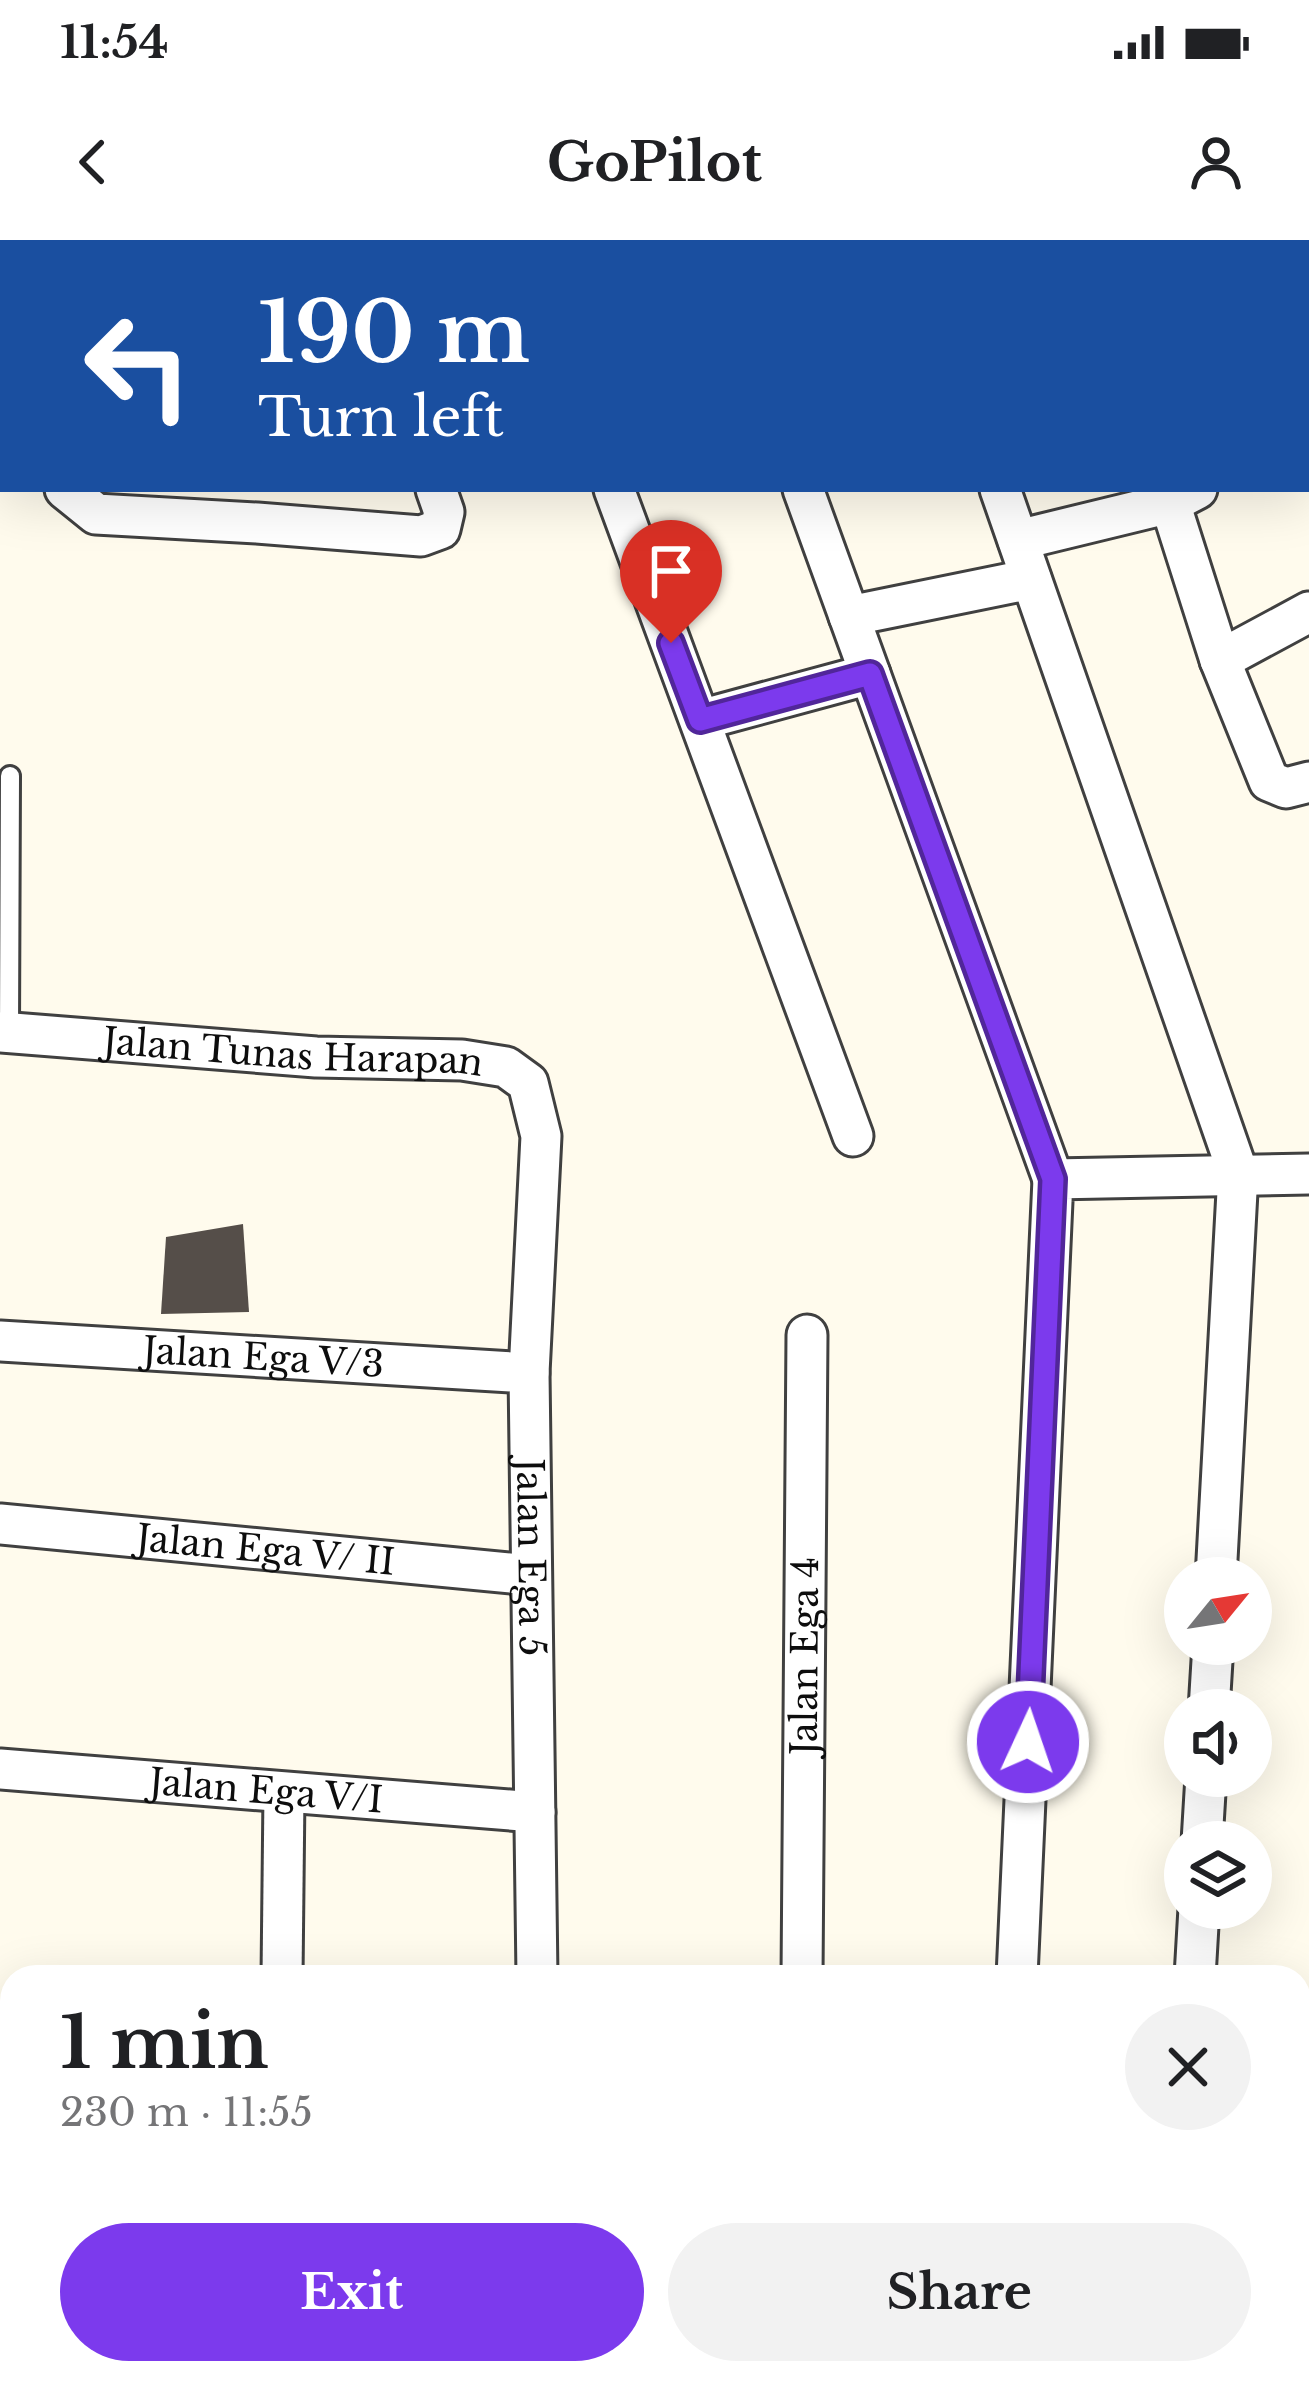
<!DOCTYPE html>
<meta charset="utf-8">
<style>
body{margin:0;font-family:"Libre Baskerville",serif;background:#f2f2f2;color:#202124;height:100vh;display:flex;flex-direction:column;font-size:45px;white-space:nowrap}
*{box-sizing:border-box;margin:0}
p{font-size:39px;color:#757577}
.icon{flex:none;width:66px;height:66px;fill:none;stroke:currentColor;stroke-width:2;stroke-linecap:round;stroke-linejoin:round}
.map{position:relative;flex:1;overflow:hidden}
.sheet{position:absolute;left:0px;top:1725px;width:1311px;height:420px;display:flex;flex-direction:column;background:#fff;border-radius:36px 36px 0 0;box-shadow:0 12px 48px #0002}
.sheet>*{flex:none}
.guide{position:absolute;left:0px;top:0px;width:1311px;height:252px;box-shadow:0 12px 48px #0002;background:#1a4fa0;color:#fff;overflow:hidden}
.needle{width:78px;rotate:60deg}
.controls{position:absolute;left:1164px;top:1317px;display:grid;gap:24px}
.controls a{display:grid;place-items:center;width:108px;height:108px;border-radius:50%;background:#fff;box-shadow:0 12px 48px #0002;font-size:60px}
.pin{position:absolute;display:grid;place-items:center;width:102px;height:102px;color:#fff;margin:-123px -51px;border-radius:50% 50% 50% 0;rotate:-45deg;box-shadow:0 0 12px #0007}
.pin .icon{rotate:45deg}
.me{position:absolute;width:132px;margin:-66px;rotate:3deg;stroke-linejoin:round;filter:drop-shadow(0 0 9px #0008)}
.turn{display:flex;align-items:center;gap:42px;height:252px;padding:0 60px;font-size:54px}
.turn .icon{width:156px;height:156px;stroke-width:2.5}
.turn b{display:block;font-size:84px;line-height:102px}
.round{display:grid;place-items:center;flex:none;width:126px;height:126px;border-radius:63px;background:#f2f2f2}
.overview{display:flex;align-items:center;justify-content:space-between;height:204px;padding:0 60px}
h1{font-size:72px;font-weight:700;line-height:90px}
.primary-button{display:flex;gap:24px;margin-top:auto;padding:24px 60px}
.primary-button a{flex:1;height:138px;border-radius:72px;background:#7c3aed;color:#fff;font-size:48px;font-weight:700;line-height:138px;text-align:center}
.primary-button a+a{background:#f2f2f2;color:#202124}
.status{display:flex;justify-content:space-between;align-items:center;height:84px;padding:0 60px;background:#fff;direction:ltr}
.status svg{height:33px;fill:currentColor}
header{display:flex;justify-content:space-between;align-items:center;height:156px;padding:0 60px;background:#fff;font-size:54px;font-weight:700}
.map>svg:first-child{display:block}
</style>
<div class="status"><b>11:54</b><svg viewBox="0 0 49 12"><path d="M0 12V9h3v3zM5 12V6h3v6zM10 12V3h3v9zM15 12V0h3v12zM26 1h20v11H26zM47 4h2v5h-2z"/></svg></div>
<header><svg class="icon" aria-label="back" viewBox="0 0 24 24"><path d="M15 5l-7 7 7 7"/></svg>GoPilot<svg class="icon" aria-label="person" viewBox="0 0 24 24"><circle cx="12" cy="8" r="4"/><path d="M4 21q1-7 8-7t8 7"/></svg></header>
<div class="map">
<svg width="1309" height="2145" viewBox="0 0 1309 2145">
<rect width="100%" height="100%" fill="#fffbed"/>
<path fill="#554e49" d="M243,984L249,1072L161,1074L166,997Z"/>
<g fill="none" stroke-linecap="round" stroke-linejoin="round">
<defs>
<path id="lane" d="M9,793L10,536"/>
<g id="street">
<path d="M159,0L160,3"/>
<path d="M342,0L343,3"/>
<path d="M523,0L524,3"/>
<path d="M712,0L713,3"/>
<path d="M911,0L912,3"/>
<path d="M1152,0L1153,3"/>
<path d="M0,89L3,97"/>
<path d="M1308,150L1309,149"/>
<path d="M1308,194L1309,193"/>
<path d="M65,249L96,274L257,283L421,296L440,289L444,272L436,249"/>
<path d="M614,249L853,896"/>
<path d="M803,249L1053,939"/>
<path d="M1000,249L1238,933L1216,1338"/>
<path d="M1170,263L1220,420L1269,541L1286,548L1309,542"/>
<path d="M1018,300L1170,263L1197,249"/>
<path d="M849,376L1031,339"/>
<path d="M1220,420L1309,372"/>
<path d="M700,480L870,434"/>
<path id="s1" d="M0,792L316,817L462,820L506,827L528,843L541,896L529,1133L537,1737"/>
<path id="s2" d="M0,1101L529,1133"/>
<path id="s3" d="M0,1284L531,1335"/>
<path d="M1209,1470L1213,1404"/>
<path id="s4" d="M0,1529L535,1572"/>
<path d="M1202,1602L1206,1536"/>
<path d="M282,1737L284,1553"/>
<path id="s5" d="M802,1737L807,1095"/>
<path d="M1017,1737L1053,939L1309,934"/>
<path d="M1195,1737L1199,1668"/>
<path d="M1299,1809L1309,1807"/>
<path d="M246,2133L384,2137L448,2133"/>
<path d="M578,2133L580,2145"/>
<path d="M848,2133L850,2145"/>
<path d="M1128,2133L1130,2145"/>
</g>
</defs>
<use href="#lane" stroke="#404040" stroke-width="24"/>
<use href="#street" stroke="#404040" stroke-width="45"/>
<use href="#lane" stroke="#fff" stroke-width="18"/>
<use href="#street" stroke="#fff" stroke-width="39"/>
</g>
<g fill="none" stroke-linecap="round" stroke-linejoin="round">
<defs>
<path id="route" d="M671,403L700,480L870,434L1053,939L1028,1502"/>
</defs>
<use href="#route" stroke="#51269a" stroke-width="30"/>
<use href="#route" stroke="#7c3aed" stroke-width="21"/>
</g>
<g text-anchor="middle" stroke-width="12" stroke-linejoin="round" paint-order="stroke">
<g font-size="36" fill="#0d0d0d" stroke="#fff">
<text dy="13" stroke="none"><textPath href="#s1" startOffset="294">Jalan Tunas Harapan</textPath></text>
<text dy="13" stroke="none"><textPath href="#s2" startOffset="264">Jalan Ega V/3</textPath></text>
<text dy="13" stroke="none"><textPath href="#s3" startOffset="267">Jalan Ega V/ II</textPath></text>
<text dy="13" stroke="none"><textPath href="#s1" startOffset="1011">Jalan Ega 5</textPath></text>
<text dy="13" stroke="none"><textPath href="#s5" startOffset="321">Jalan Ega 4</textPath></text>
<text dy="13" stroke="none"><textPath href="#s4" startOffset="267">Jalan Ega V/I</textPath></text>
</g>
</g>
</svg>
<div class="controls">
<a><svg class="needle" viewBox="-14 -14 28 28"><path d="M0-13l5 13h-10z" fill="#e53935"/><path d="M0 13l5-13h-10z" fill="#757577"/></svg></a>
<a><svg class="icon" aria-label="sound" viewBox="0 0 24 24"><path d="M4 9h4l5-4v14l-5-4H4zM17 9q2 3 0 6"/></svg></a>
<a><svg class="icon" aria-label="layers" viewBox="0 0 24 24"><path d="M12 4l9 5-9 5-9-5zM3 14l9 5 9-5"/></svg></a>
</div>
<div class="pin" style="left:671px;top:403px;background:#d93025"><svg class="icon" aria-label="arrive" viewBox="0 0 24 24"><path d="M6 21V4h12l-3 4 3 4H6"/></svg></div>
<svg class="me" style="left:1028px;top:1502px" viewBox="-20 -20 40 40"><circle r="17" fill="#7c3aed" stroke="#fff" stroke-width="3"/><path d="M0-11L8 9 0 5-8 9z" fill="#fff"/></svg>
<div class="guide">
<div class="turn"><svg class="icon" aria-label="left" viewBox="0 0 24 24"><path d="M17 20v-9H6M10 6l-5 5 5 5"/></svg><div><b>190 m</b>Turn left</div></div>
</div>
<section class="sheet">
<div class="overview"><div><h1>1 min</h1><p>230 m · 11:55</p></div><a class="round"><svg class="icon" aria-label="close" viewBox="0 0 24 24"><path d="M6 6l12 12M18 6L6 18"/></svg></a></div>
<div class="primary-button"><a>Exit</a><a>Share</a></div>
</section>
</div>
